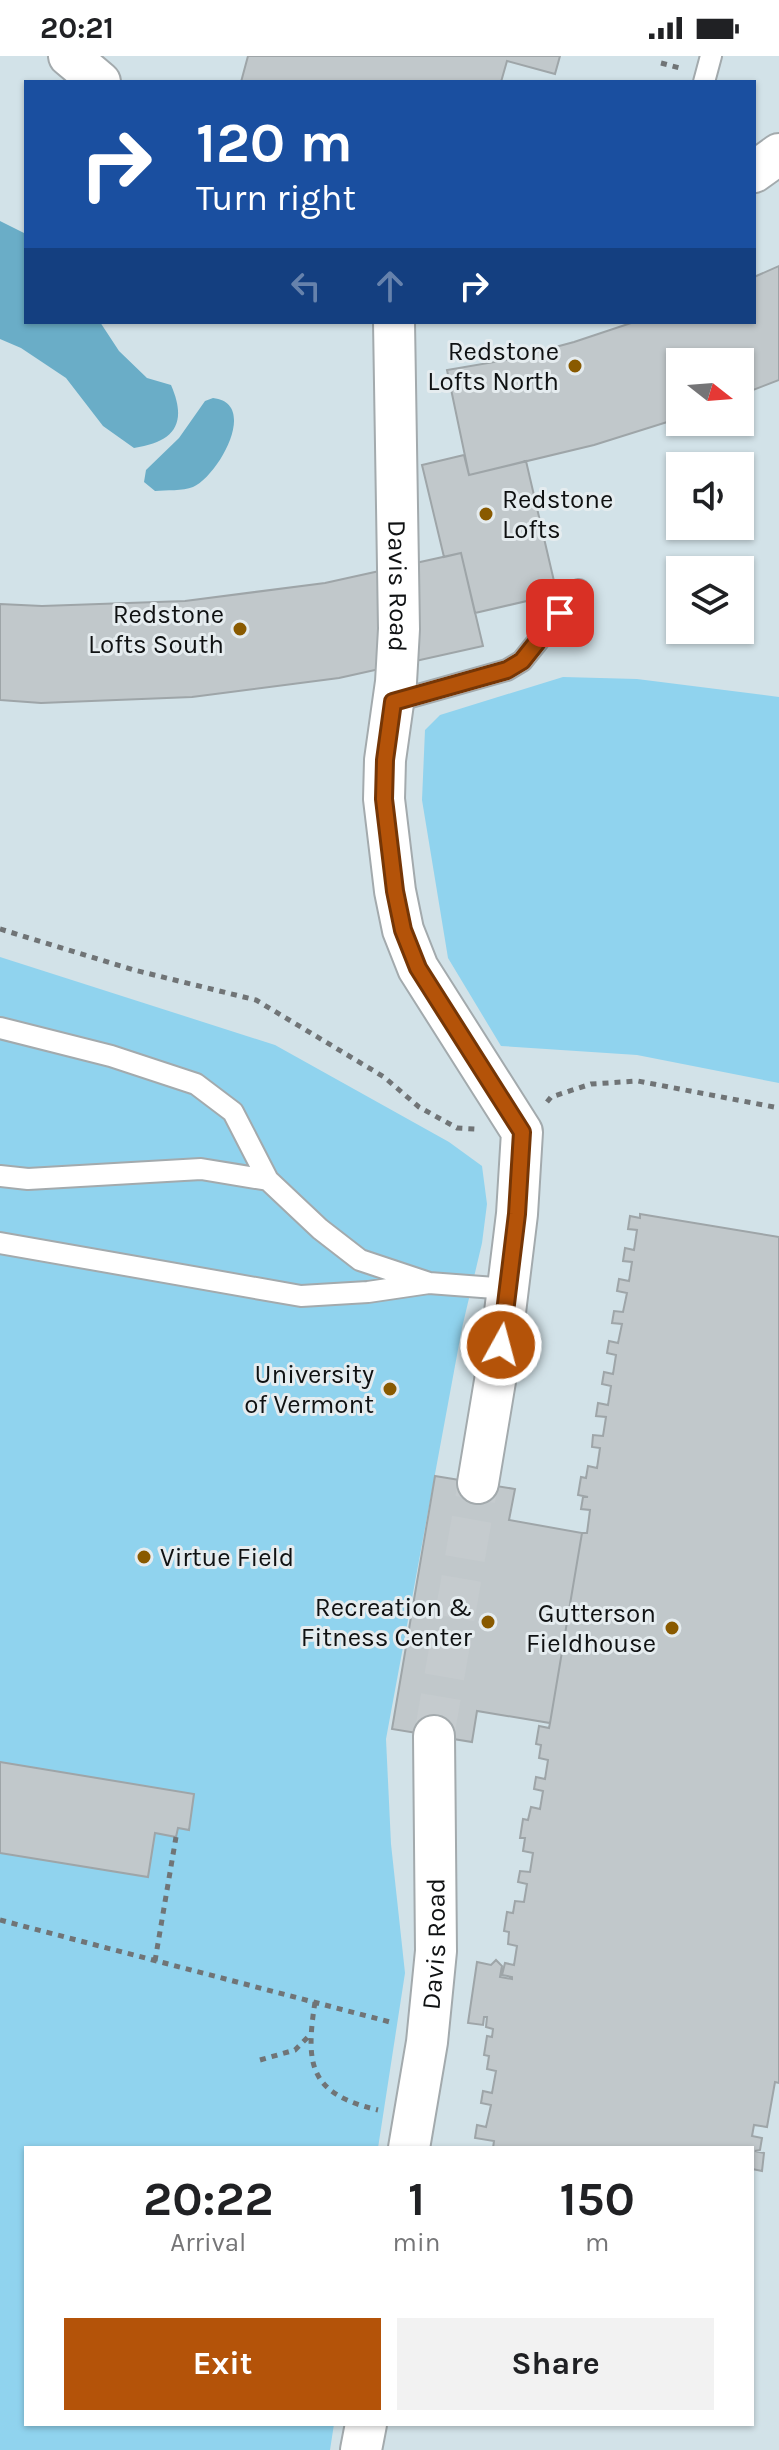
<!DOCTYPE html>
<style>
body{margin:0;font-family:Karla,sans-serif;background:#f2f2f2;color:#202124;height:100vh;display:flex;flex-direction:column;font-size:30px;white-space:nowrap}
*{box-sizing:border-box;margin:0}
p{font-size:26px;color:#757577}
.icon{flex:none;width:44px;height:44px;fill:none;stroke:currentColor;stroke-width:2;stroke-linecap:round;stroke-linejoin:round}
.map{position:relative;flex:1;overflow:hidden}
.sheet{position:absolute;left:24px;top:2090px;width:730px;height:280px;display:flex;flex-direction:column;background:#fff;border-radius:0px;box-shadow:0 2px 6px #0004}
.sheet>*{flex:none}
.top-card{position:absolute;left:24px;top:24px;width:732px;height:244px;border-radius:0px;box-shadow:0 2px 6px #0004;background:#1a4fa0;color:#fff;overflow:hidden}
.needle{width:52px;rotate:107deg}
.tools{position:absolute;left:666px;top:292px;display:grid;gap:16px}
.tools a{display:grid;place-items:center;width:88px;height:88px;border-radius:0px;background:#fff;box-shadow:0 2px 6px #0004;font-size:40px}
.pin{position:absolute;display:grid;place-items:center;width:68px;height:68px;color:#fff;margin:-34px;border-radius:16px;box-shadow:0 4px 12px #0006}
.me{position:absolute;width:88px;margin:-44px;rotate:7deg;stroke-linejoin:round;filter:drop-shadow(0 0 6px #0008)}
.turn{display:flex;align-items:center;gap:28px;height:168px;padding:0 40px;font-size:36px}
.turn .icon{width:104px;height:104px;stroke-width:2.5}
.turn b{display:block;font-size:56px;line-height:68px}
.lanes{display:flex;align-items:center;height:76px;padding:0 40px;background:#0003;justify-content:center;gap:40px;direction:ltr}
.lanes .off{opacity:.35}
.eta{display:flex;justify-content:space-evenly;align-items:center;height:136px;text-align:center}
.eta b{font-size:48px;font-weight:700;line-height:56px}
.cta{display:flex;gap:16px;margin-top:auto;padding:16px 40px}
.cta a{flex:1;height:92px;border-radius:0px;background:#b45309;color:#fff;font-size:32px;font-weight:700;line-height:92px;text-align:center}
.cta a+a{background:#f2f2f2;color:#202124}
.status{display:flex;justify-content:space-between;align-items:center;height:56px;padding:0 40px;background:#fff;direction:ltr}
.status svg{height:22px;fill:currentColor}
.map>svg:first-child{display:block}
</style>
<div class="status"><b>20:21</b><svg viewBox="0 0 49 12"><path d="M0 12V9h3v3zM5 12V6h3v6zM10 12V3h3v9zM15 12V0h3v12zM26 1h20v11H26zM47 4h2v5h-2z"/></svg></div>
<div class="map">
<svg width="779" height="2394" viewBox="0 0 779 2394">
<rect width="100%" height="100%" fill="#e5ecef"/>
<path fill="#d2e2e8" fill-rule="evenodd" d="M0,0H779V2394H0ZM26,26H754V266H26ZM680,306H740V366H680ZM680,410H740V470H680ZM680,514H740V574H680ZM26,2092H752V2368H26Z"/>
<path fill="#90d3ee" d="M563,621L637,623L779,641V1027L637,999L501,990L448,902L422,744L425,674L440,659Z
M0,901L275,989L449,1086L482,1110L487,1148L482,1187L462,1272L386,1683L391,1788L405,1917L378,2092H26V2368H334L330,2394H0Z"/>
<path fill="#6aadc7" d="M0,165L26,178V266H100L119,295L147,322L171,329C188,368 174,386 134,392L103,370L66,322L21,292L0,283Z
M213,342C259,347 219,419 193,431C183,435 166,434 155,435L144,426L146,414L179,382L205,345Z"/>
<path fill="#c1c8cb" stroke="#9ea5a8" stroke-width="2" d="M248,0H560L555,18L507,5L501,26H241Z
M779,210V324L740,339V306H680V362L594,389L469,419L447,314L511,303L574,286L634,266H754V221Z
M464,399L469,419L526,405L557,538L475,557L461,497L444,501L422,409Z
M461,497L483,590L339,622L192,641L41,647L0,644V548L42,550L185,545L325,527Z
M640,1158L779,1181V2027L775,2026L767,2071L754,2069L752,2080L762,2082L760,2094L755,2095L764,2097L762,2115L752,2113V2092H493L494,2085L475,2082L477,2069L486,2071L491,2049L481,2047L483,2035L492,2037L496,2015L487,2013L489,2000L484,1999L487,1980L492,1981L493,1973L486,1971L487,1961H484L483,1969L468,1967L477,1906L491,1909L496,1904L502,1910L500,1921L512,1923V1921L502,1919L505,1907L514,1909L517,1890L508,1888L509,1876L504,1875L507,1856L513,1857L515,1845L524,1846L527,1828L518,1826L520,1815L530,1816L533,1797L523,1795L525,1782H520L523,1763L528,1764L531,1751L540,1753L543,1735L534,1733L536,1721L545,1723L548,1704L539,1702L541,1689L536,1688L539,1670L549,1672L550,1667L582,1477H587L590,1454L581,1453L583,1441H588L578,1439L581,1421L586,1422L588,1410L597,1412L600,1392L592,1391L593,1379L603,1380L606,1361L596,1360L598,1347L608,1349L611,1330L602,1328L604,1316L613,1318L616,1299L607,1297L609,1285L618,1287L622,1268L612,1267L614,1255L623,1256L627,1237L617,1235L619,1223L629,1225L632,1206L623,1205L625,1192L634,1194L637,1174L628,1173L630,1160L640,1162Z
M435,1420L515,1433L509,1464L582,1477L550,1667L477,1655L472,1686L392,1673Z
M0,1706L194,1738L189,1774L178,1772L176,1781L155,1777L148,1821L0,1797Z"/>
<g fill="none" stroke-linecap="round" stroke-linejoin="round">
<path stroke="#c5cbce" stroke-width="40" stroke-dasharray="40 20" stroke-linecap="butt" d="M434,1680L478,1427"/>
<defs>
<path id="lane" d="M704,26L711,0
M393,646L507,614L522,605L579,534
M0,972L111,1000L196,1028L233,1056L268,1124L320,1173L360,1204L429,1227
M0,1120L28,1123L201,1113L268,1124
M0,1187L301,1240L368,1236L429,1227L508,1233"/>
<g id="street">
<path d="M69,0L100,26"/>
<path d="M754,116L779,98"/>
<path id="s1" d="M394,266L399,573L396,626L385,704L384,743L395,835L403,874L418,912L522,1076L517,1158L501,1289L478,1427"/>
<path id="s2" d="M409,2092L427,1986L436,1895L434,1680"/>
<path d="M361,2394L366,2368"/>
</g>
</defs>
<use href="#lane" stroke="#a3aaad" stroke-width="24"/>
<use href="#street" stroke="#a3aaad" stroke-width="44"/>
<path stroke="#707476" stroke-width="5" stroke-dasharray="6 6" stroke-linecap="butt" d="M661,7L680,12
M0,873L134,914L256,944L384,1021L419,1051L457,1072L475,1073
M547,1046L551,1041L591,1028L638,1025L779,1052
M0,1864L390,1966
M155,1905L176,1781
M315,1946C305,2010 310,2038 378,2054
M260,2004L295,1994L309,1980"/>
<use href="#lane" stroke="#fff" stroke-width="20"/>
<use href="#street" stroke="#fff" stroke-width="40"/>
</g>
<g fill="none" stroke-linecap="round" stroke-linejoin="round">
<defs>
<path id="route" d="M501,1289L517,1158L522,1076L418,912L403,874L395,835L384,743L385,704L393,646L507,614L522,605L560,557"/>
</defs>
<use href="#route" stroke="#753606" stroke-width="20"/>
<use href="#route" stroke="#b45309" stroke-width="14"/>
</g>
<g fill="#895a00" stroke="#e5ecef" stroke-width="3">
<circle cx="575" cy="310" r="8"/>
<circle cx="486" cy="458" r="8"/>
<circle cx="240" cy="573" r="8"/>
<circle cx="390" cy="1333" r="8"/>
<circle cx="144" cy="1501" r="8"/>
<circle cx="488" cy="1566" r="8"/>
<circle cx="672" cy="1572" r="8"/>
</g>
<g text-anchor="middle" stroke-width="6" stroke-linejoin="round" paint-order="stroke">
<g font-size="26" fill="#0f1112" stroke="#e5ecef" text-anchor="end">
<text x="559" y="304">Redstone<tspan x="559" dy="30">Lofts North</tspan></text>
<text x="502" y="452" text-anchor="start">Redstone<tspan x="502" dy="30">Lofts</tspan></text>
<text x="224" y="567">Redstone<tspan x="224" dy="30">Lofts South</tspan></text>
<text x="374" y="1327">University<tspan x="374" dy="30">of Vermont</tspan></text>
<text x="160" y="1510" text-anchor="start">Virtue Field</text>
<text x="472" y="1560">Recreation &amp;<tspan x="472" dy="30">Fitness Center</tspan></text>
<text x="656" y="1566">Gutterson<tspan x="656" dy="30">Fieldhouse</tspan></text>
</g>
<g font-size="26" fill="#0f1112" stroke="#e5ecef">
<text dy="9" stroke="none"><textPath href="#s1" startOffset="264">Davis Road</textPath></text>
<text dy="9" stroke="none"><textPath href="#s2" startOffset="206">Davis Road</textPath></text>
</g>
</g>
</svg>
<div class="tools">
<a><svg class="needle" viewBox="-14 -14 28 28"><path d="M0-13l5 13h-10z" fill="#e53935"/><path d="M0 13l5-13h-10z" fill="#757577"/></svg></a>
<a><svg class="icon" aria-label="sound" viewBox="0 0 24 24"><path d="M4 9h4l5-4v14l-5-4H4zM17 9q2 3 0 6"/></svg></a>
<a><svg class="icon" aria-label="layers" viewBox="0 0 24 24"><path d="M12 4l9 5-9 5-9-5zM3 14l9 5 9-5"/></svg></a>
</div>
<div class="pin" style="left:560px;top:557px;background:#d93025"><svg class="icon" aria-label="arrive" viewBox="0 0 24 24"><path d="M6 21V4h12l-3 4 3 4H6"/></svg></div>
<svg class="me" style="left:501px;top:1289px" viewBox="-20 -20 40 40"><circle r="17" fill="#b45309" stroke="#fff" stroke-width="3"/><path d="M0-11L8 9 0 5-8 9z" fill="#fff"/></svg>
<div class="top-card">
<div class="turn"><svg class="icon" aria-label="right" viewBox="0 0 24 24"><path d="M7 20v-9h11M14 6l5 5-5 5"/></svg><div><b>120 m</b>Turn right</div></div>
<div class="lanes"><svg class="icon off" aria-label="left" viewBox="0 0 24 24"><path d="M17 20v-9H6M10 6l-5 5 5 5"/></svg><svg class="icon off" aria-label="ahead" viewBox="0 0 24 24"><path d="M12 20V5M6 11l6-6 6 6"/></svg><svg class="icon" aria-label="right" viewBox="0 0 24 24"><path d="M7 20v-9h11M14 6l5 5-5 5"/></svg></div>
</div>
<section class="sheet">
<div class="eta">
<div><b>20:22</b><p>Arrival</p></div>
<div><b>1</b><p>min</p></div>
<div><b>150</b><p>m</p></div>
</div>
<div class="cta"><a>Exit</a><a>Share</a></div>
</section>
</div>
